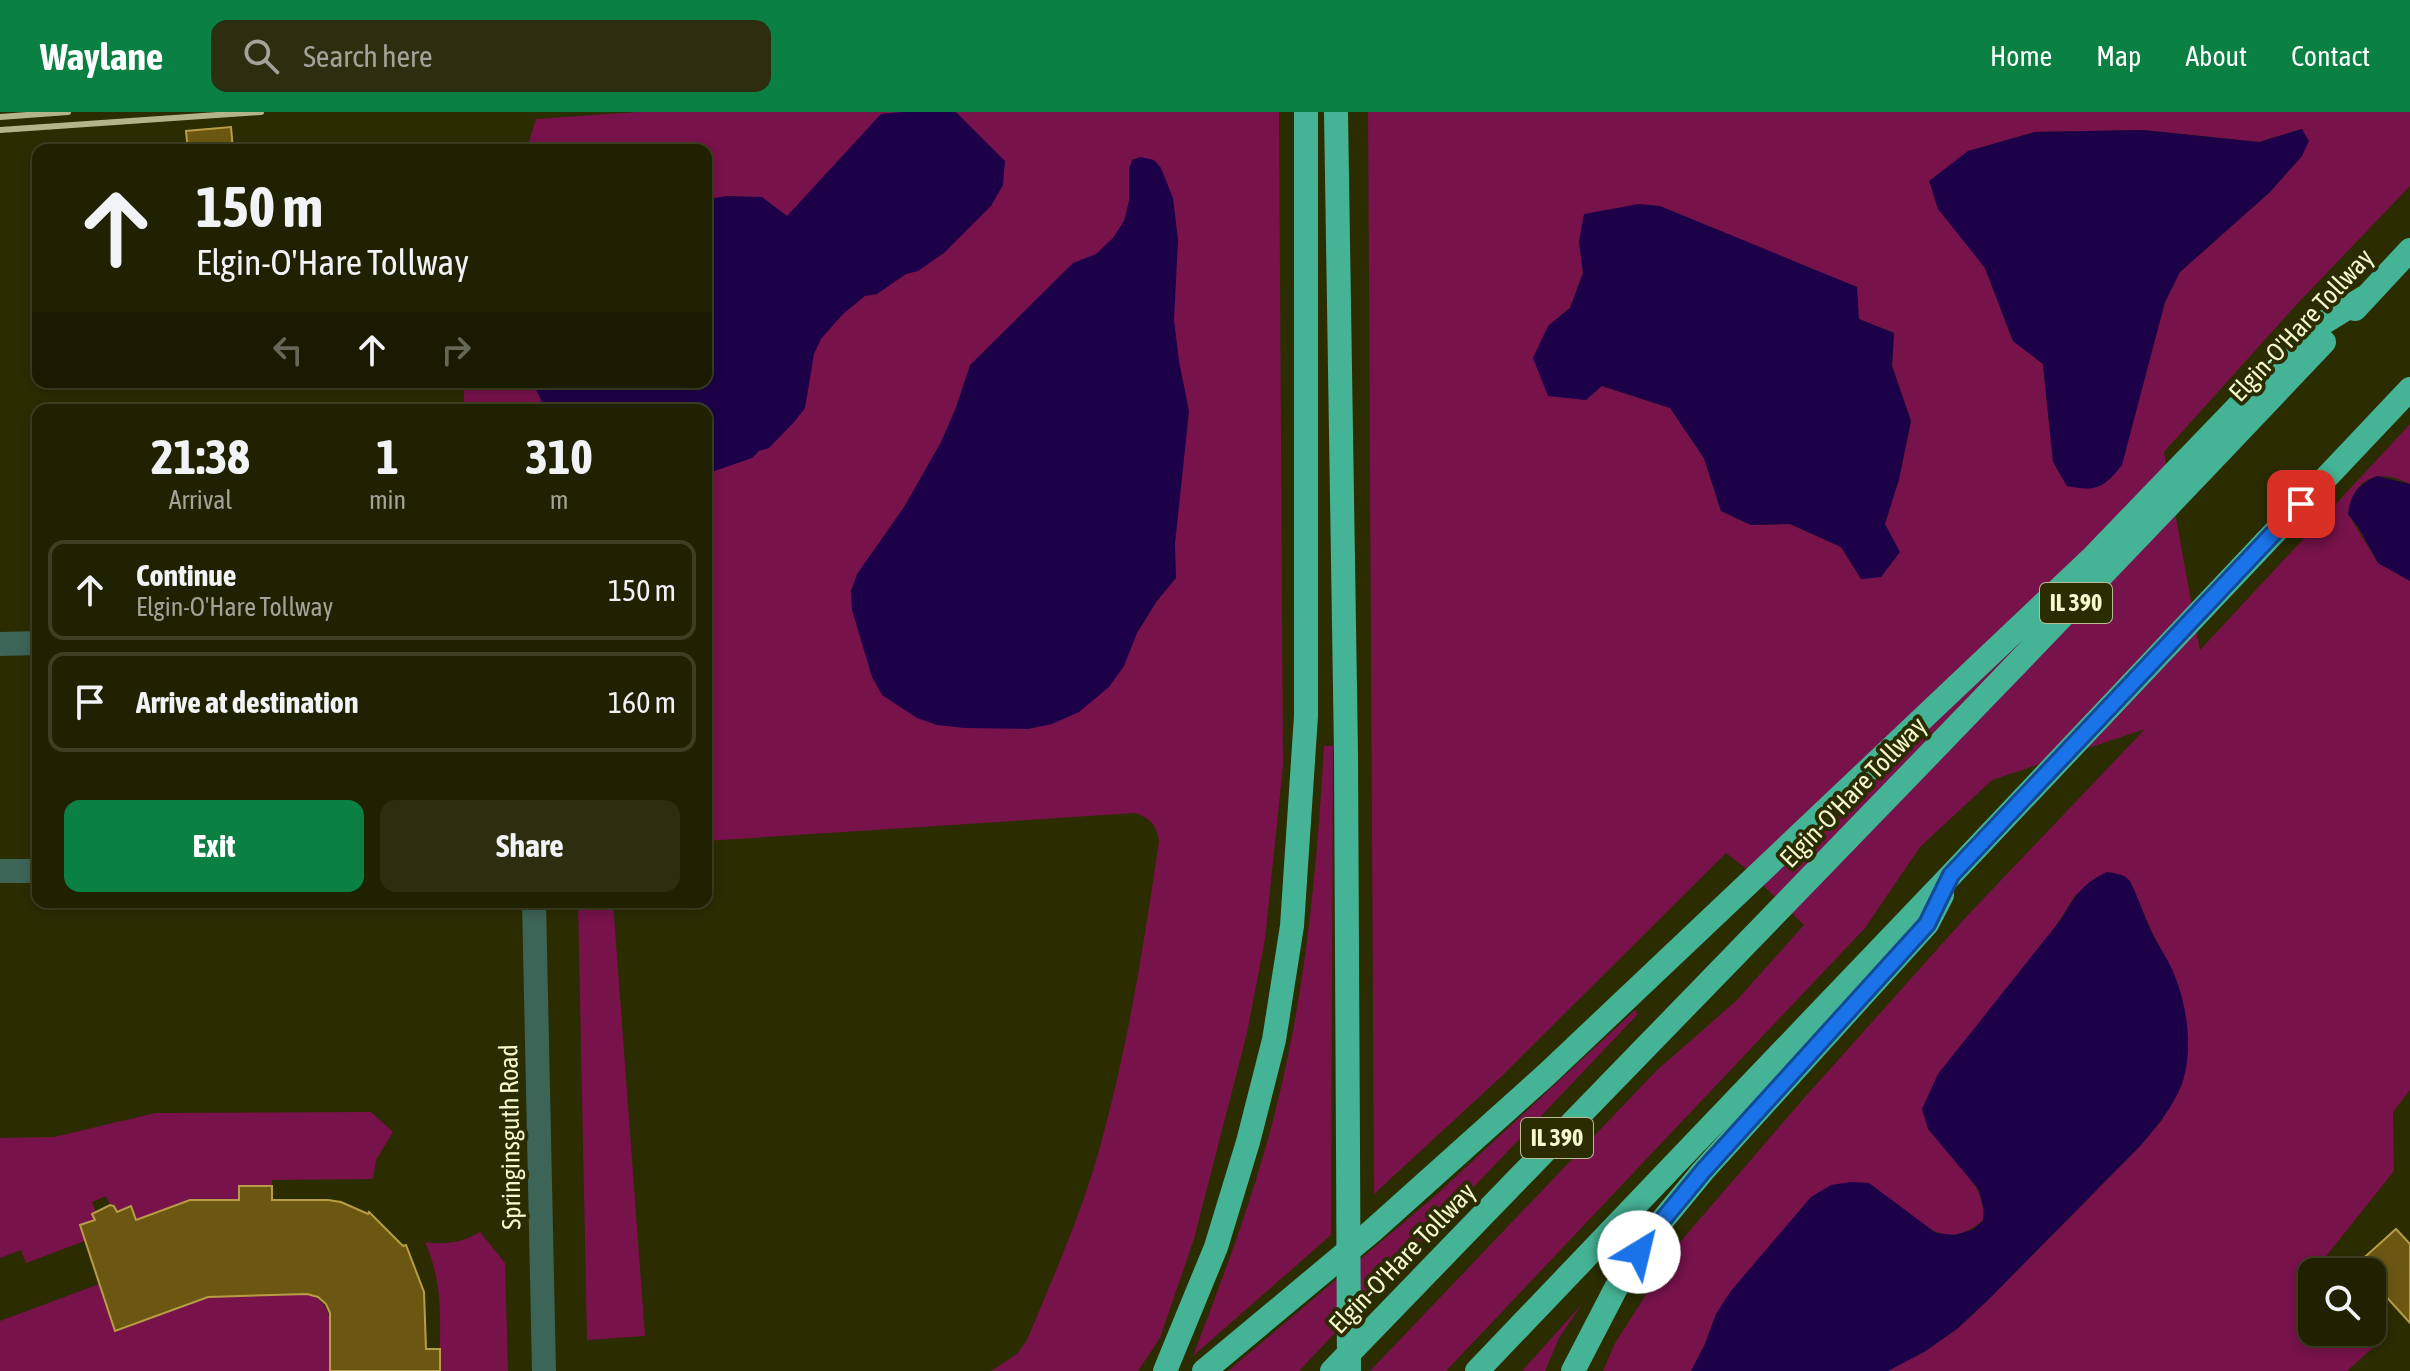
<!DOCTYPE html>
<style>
body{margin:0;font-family:"Asap Condensed",sans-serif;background:#2d2e0f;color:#f1f3f6;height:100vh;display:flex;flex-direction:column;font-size:30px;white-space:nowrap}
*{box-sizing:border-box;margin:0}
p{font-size:26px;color:#a2a399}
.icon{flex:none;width:44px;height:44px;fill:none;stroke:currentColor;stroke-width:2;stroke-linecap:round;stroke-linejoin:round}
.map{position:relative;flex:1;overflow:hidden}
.panel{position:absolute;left:32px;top:292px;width:680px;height:504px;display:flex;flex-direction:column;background:#202100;border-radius:16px;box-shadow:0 4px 12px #0003,0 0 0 2px #3d3e22}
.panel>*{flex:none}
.banner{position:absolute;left:32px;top:32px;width:680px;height:244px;border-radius:16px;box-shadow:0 4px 12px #0003,0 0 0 2px #3d3e22;background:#202100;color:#f1f3f6;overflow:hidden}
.buttons{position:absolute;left:2298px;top:1146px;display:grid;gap:16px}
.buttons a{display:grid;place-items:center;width:88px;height:88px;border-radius:16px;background:#202100;box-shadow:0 4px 12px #0003,0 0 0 2px #3d3e22;font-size:40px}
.pin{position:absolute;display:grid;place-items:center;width:68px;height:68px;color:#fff;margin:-34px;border-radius:16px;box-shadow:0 4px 12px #0006}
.me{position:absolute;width:88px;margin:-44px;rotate:36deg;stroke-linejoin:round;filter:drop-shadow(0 0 6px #0008)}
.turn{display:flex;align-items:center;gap:28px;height:168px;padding:0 32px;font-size:36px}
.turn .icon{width:104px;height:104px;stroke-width:2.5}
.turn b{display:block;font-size:56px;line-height:68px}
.lanes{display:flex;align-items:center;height:76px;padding:0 32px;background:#0003;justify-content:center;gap:40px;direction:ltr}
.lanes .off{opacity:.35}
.eta{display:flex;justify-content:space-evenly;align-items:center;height:136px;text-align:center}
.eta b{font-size:48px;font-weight:700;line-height:56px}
.action{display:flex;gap:16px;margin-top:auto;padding:16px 32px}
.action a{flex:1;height:92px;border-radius:16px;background:#0b8043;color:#fff;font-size:32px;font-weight:700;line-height:92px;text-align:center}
.action a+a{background:#2d2e0f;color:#f1f3f6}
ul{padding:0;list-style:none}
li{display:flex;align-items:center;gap:24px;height:100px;margin:0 16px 12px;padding:0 16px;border:4px solid #3d3e22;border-radius:16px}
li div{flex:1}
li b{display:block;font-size:30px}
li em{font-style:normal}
header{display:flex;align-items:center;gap:48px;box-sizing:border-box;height:112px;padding:0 40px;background:#0b8043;color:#fff}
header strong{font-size:38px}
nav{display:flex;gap:44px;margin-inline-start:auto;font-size:28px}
.search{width:560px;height:72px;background:#2d2e0f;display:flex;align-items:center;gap:20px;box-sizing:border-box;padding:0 28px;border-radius:16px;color:#a2a399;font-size:30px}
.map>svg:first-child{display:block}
</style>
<header>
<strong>Waylane</strong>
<div class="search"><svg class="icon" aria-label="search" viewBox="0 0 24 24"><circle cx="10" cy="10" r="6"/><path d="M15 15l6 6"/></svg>Search here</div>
<nav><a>Home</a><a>Map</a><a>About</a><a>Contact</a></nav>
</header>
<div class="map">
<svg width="2410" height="1259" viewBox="0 0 2410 1259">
<rect width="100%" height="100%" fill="#2b2c00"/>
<path fill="#77124b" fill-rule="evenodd" d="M637,0H1279L1283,654L1265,827L1247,921L1194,1127L1160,1226L1138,1259H991L1017,1242L1027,1228C1051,1170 1077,1112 1095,1052C1126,947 1143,838 1159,729C1156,712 1151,707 1135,701L706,729V298H464V270H706V38H526L536,7Z
M1368,0H2410V74L2298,191L2164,340L2200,538L2410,312V372C2377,355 2354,366 2348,402L2378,451L2410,469V978L2393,1000L2394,1059L2323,1148L2330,1160H2312V1220H2366L2375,1234L2347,1259H1887L1924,1240L1957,1217L1987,1189L2141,1033L2163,1007L2172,859L2151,818L2130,769L2076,782L1928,1017C1950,1042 1987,1072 1983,1108C1961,1127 1945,1127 1921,1112L1811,1085L1716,1202L1705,1232L1691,1259H1603L1615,1231L1680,1130L1805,985L1966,805L2145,617L1992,668L1920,735L1865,816L1446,1259H1370L1656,959L1736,889L1804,813L1744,755L1726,741L1503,963L1374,1082ZM2302,17V44L2270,80L2180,160L2165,190L2144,266L2067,374L2053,350L2043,252L2013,229L1985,156L1968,39L2035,20L2143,18L2259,30ZM1660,94L1684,106L1859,207L1894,221L1892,254L1911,309L1899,367L1885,412L1861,467L1841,435L1790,412L1751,413L1721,399L1704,346L1670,296L1602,274L1548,214L1570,196L1583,161L1579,129Z
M1324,634H1333L1331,1123L1193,1244C1224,1163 1255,1081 1276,996C1306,878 1317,755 1324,634Z
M578,790H613L645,1224L587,1228Z
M1635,898L1638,902L1299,1259H1228L1435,1084Z
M371,1000L393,1020L376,1048L373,1067L272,1068V1074H239V1088H190L136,1108L131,1095L117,1100L114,1094L111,1095L106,1084L92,1090L96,1100L93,1102L95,1108L80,1113L85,1129L26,1151L21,1138L0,1146V1026L54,1025L155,1001Z
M480,1120L505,1151L508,1259H440C439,1211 445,1176 425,1130C446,1133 461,1131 480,1120Z
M99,1172L115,1219L208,1185L307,1182C340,1191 330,1231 330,1259H0V1209Z
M1582,1192L1559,1226L1545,1259H1522Z"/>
<path fill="#1d0148" d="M902,0H956L1005,49L1003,73L991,94L944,141L918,159L906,162L877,182L865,184L843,202L821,227L814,242L805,296L795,309L769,336L759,339L752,346L706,362V298H546L532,270H706V87L728,84L762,85L787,104L881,2Z
M2302,17L2309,29L2302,44L2270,80L2180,160L2165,190L2122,353C2104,376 2096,380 2067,374L2053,350L2043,252L2013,229L1985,156L1938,97L1929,69L1968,39L2035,20L2143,18L2259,30Z
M1140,45L1154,48L1161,56L1173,86L1178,128L1174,208L1179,249L1189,299L1175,432L1176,466L1157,489L1137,521L1124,554L1109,575L1079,600L1052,612L1028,617L965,616L937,613L917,606L882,583L872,565L852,498L851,479L857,462L904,395L941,330L955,298L970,253L1073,151L1096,142L1113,126L1124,109L1129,89V57L1132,48Z
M1639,92L1660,94L1857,175L1859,207L1894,221L1892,254L1911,309L1899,367L1885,412L1900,440L1881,465L1861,467L1841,435L1790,412L1751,413L1721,399L1704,346L1670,296L1602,274L1586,288L1548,284L1533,246L1548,214L1570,196L1583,161L1579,129L1584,102Z
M2377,364L2410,372V469L2378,451L2359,416L2348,402C2351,381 2358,373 2377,364Z
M2107,760C2114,761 2124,762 2129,768C2133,772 2145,806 2149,814C2155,829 2165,842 2172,857C2187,891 2194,936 2182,972C2173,995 2157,1014 2141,1033L1987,1189L1957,1217L1924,1240L1888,1259H1691L1705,1232L1716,1202L1730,1180L1811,1085L1831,1073L1850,1070L1869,1071L1936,1121L1954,1123L1972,1118L1983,1109L1984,1098L1979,1078L1928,1017L1922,997L1938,962L2062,806C2074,785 2084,770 2107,760Z"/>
<path fill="#6b5711" stroke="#b89d47" stroke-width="2" d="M231,15L233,38H188L186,19Z
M239,1074H272V1088H328L341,1090L368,1102L369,1100L403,1134L406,1133L424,1180L426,1237H440V1259H330V1201L326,1192L318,1185L307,1182L208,1185L115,1219L80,1113L95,1108L92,1102L110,1093L114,1094L117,1100L131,1094L136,1108L190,1088H239Z
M2396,1117L2410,1132V1211L2372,1169V1160H2364L2357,1152Z"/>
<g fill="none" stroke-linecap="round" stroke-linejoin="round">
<path stroke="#3c6457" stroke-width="24" d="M0,532L38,531
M0,759H38
M534,790L544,1259"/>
<path stroke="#45b395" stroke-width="24" d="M1336,0L1346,641L1348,1035
M2355,197L2410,138
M1165,1259L1216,1135L1248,1030L1274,928L1292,814L1306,604V0
M1204,1259L1372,1119L1547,962L2091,447L2313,217L2365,185
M1332,1259C1663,916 1997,576 2324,230
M1477,1259L1951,763L2410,277
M1573,1259L1616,1176L1651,1122L1703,1059L1927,812L1942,783"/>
<path stroke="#b2b58a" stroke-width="6" d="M0,5L68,0
M0,18L261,0"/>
<path stroke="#45b395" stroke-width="24" d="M1348,1035L1349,1259"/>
</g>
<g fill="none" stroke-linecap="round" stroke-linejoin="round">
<defs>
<path id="route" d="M1639,1140L1651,1122L1703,1059L1927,812L1951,763L2301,392"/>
</defs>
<use href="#route" stroke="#114b97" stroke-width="20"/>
<use href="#route" stroke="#1a73e8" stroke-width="14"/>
</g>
<g text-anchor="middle" stroke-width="8" stroke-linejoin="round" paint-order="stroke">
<g fill="#2b2c00" stroke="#b8bc91" stroke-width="2">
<rect x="2040" y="471" width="72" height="40" rx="6"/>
<rect x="1521" y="1006" width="72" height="40" rx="6"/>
</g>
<g font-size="24" font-weight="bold" fill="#f5f9cf">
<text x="2076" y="499">IL 390</text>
<text x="1557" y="1034">IL 390</text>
</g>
<g font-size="26" fill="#f5f9cf" stroke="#2b2c00">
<text transform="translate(2301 213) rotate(-47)" y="9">Elgin-O'Hare Tollway</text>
<text transform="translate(1853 680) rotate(-46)" y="9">Elgin-O'Hare Tollway</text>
<text transform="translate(510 1025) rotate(-91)" y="9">Springinsguth Road</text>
<text transform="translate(1402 1146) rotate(-46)" y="9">Elgin-O'Hare Tollway</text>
</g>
</g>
</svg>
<div class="buttons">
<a><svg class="icon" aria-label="search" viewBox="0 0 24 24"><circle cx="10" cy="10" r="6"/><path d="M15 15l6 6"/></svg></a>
</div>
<div class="pin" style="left:2301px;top:392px;background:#d93025"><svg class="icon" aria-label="arrive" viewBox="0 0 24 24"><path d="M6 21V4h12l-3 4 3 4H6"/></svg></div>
<svg class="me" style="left:1639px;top:1140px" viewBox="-20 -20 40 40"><circle r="19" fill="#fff"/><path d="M0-13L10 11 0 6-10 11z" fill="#1a73e8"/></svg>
<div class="banner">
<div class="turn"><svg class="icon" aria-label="ahead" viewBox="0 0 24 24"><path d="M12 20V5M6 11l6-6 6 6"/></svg><div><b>150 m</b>Elgin-O'Hare Tollway</div></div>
<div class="lanes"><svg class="icon off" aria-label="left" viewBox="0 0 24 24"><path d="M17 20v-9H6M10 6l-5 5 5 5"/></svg><svg class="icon" aria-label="ahead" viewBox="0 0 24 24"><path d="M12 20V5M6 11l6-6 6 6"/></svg><svg class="icon off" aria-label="right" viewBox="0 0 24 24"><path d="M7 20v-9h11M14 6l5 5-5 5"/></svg></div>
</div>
<section class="panel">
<div class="eta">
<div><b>21:38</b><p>Arrival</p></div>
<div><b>1</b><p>min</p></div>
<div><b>310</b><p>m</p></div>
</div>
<ul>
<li><svg class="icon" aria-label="ahead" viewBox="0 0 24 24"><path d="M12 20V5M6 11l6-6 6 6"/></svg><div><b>Continue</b><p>Elgin-O'Hare Tollway</p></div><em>150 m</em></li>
<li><svg class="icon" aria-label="arrive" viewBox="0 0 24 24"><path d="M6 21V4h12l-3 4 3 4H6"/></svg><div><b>Arrive at destination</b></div><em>160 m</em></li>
</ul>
<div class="action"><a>Exit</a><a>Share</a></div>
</section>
</div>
